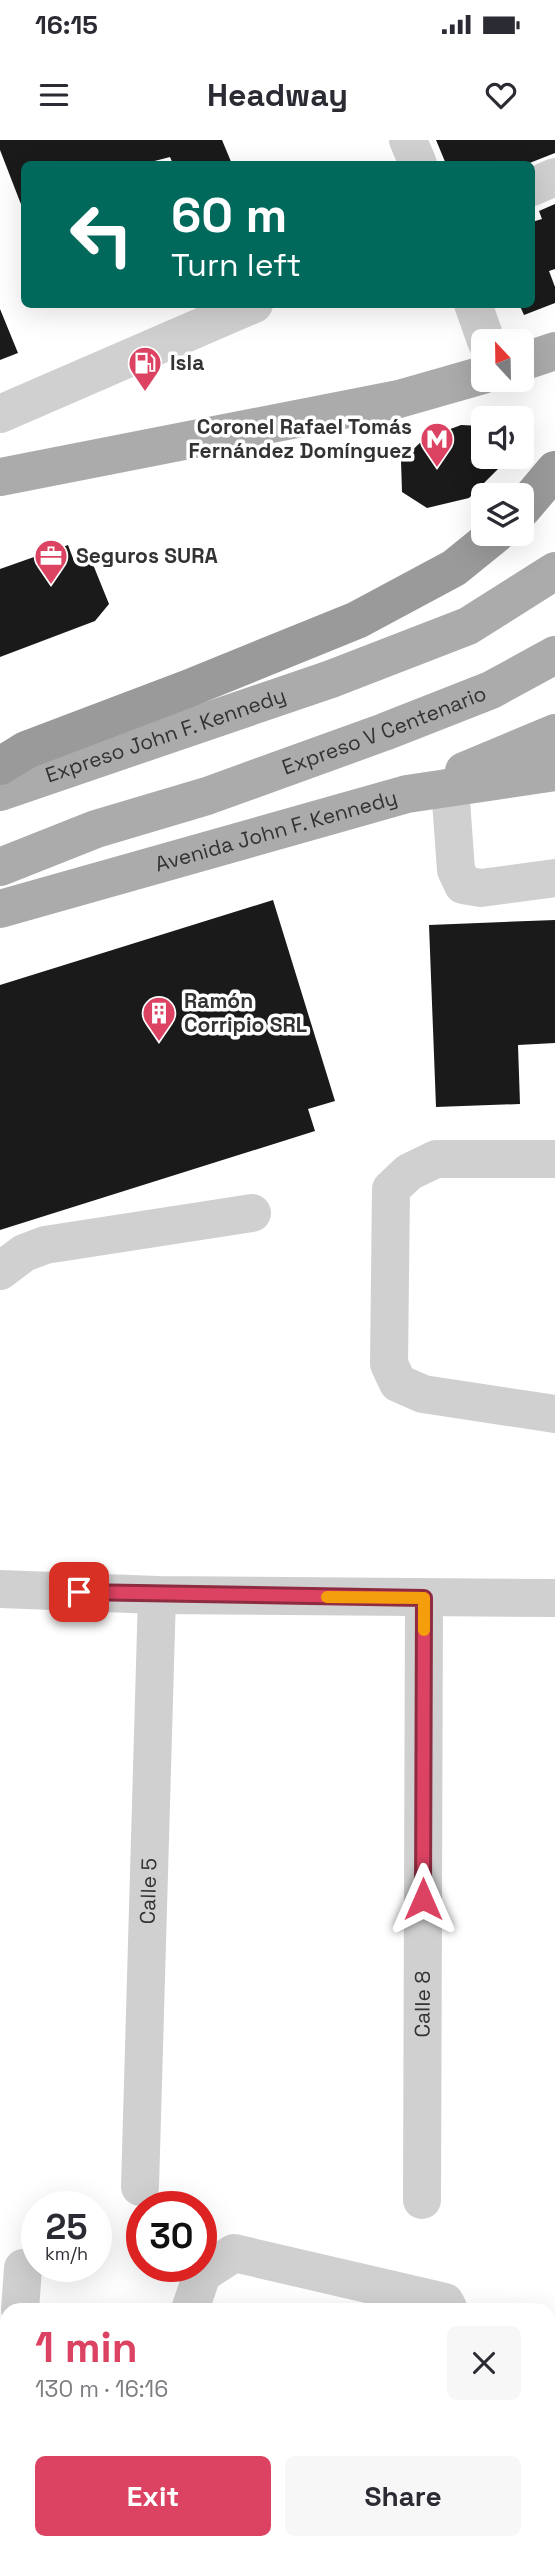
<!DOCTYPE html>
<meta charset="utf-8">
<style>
body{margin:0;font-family:"Space Grotesk",sans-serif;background:#f7f7f7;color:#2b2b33;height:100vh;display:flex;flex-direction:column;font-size:26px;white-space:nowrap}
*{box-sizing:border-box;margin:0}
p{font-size:23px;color:#7c7c81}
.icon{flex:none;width:38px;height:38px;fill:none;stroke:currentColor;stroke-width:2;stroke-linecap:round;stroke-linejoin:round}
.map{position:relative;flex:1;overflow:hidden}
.panel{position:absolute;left:0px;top:2163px;width:556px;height:247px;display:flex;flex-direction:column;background:#fff;border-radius:21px 21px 0 0;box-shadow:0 7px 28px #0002}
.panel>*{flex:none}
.top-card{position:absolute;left:21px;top:21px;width:514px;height:147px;border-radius:10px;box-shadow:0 7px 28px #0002;background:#00695c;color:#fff;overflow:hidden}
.needle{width:46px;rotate:338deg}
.tools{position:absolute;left:471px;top:189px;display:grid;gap:14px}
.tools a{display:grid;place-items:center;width:63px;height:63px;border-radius:10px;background:#fff;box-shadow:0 7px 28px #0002;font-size:35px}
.speed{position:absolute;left:21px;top:2051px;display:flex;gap:14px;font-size:35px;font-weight:700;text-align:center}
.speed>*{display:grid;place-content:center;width:91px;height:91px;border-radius:50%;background:#fff;box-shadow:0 7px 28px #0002;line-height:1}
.speed small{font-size:18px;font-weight:400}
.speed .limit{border:10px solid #d22;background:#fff;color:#111}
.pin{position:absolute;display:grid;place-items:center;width:60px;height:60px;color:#fff;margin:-30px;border-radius:14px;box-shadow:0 4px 10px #0006}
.me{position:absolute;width:77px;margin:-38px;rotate:0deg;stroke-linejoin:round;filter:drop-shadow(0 0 5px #0008)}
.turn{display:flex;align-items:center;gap:24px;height:147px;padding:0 35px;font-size:32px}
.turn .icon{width:91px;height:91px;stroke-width:2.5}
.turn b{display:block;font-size:49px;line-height:60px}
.round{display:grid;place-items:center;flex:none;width:74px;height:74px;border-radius:10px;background:#f7f7f7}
.head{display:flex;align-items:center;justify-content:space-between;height:119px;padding:0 35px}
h1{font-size:42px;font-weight:800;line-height:52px;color:#dc4262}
.button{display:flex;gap:14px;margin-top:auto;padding:14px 35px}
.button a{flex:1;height:80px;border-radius:10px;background:#dc4262;color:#fff;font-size:28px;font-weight:800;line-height:80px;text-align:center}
.button a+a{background:#f7f7f7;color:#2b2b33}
.status{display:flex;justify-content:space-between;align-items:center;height:49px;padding:0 35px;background:#fff;direction:ltr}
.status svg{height:19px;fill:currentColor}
header{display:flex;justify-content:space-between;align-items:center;height:91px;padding:0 35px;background:#fff;font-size:32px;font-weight:800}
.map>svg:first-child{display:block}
</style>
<div class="status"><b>16:15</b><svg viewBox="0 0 49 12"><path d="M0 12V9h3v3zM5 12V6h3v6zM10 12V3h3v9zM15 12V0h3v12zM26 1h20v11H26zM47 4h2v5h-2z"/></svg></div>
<header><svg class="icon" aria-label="menu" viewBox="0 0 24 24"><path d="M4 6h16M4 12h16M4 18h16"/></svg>Headway<svg class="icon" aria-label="heart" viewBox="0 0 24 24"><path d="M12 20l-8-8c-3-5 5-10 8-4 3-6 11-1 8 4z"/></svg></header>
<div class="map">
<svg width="555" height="2409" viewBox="0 0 555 2409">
<rect width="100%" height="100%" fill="#fff"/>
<path fill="#1a1a1a" d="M0,0H222L232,24H173L170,17L143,24H24V72L0,10Z
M436,0H555V13L527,24H446Z
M555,64V129L549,131L555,147V163L524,175L519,164H532V82L542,79L539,71Z
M0,169L18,213L0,220Z
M461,285L483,286V317H500L499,328L469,358L427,368L402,352L401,321L424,299Z
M68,405L74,421L92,422L109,464L95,481L0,517V429Z
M273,760L335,961L308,969L315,991L0,1090V845Z
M555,780V903L518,905L520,964L436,967L429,785Z"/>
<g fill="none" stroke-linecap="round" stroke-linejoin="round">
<g stroke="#d0d0d0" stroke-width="38">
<path d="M408,0L418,24"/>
<path d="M532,47L555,37"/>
<path d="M473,164L486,201"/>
<path d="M0,274L254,164"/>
<path d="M450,647L456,730L463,745L481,748L555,738"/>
<path d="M555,1019H436L409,1032L391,1049L389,1224L398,1243L423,1254L555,1274"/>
<path d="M0,1131L24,1113L45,1105L252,1073"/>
<path d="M0,1449L157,1455L555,1458"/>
<path id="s1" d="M140,2047L157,1455"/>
<path id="s2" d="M422,2060L424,1458"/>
<path d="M20,2170L23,2128"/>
<path d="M190,2170L202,2134L234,2113L445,2162L449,2170"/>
<path d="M461,2403V2409"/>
<path d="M2,2409L7,2339"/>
<path d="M117,2409L119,2403"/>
</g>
<g stroke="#ababab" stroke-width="38">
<path d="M522,222L555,211"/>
<path d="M0,337L399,259L483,235"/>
<path d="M464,631L555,593"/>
<path id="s3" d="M0,652L331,539L468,486L555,431"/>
<path id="s4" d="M0,727L96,689L207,656L384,592L491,550L555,515"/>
<path id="s5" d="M0,769L407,654L555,632"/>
</g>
<path stroke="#9a9a9a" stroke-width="38" d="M522,369L555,330
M0,626L26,610L187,549L357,480L454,428L496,394"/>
</g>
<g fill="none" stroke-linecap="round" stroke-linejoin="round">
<defs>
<path id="route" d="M79,1452L424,1458L423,1759"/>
</defs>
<use href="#route" stroke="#8f2b40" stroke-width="18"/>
<use href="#route" stroke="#dc4262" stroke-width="12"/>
<path stroke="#f59e0b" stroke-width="12" d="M327,1457L424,1458V1490"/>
</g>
<defs>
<symbol id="fuel-pin" viewBox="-11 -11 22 30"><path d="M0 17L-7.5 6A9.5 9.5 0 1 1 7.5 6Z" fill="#dc4262" stroke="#fff"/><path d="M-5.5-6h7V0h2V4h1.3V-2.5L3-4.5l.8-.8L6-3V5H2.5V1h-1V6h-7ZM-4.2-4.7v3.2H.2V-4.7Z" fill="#fff"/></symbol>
<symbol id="metro-pin" viewBox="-11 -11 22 30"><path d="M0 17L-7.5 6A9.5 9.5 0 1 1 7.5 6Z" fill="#dc4262" stroke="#fff"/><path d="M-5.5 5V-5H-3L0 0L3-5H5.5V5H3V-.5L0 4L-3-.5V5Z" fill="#fff"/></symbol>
<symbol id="office-pin" viewBox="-11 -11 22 30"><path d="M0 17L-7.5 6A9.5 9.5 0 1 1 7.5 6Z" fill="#dc4262" stroke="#fff"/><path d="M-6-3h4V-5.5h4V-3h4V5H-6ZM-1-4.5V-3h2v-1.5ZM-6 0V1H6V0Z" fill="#fff"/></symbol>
<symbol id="building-pin" viewBox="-11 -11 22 30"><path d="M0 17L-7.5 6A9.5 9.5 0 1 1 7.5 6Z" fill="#dc4262" stroke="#fff"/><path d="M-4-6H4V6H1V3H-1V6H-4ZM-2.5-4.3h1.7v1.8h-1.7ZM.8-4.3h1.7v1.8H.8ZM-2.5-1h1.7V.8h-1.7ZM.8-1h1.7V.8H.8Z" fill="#fff"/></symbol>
</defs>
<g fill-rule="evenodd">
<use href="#fuel-pin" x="126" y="204" width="38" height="52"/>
<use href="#metro-pin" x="418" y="280" width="38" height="52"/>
<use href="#office-pin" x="32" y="397" width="38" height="52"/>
<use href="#building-pin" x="140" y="854" width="38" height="52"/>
</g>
<g text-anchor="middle" stroke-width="7" stroke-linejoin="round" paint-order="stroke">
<g font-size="21" font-weight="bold" fill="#333" stroke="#fff" text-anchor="start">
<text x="170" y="230">Isla</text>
<text x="412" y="294" text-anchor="end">Coronel Rafael Tomás<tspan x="412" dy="24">Fernández Domínguez</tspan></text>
<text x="76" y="423">Seguros SURA</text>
<text x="184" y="868">Ramón<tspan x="184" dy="24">Corripio SRL</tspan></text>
</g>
<g font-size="21" fill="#333" stroke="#fff">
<text dy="7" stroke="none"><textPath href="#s4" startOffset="408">Expreso V Centenario</textPath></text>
<text dy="7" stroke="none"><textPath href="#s3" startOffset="175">Expreso John F. Kennedy</textPath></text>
<text dy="7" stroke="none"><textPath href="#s5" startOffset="287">Avenida John F. Kennedy</textPath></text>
<text dy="7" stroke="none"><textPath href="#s1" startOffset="296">Calle 5</textPath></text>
<text dy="7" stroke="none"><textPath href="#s2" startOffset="196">Calle 8</textPath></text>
</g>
</g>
</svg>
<div class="tools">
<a><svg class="needle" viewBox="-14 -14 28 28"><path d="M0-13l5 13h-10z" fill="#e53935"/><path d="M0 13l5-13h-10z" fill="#7c7c81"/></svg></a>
<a><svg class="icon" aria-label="sound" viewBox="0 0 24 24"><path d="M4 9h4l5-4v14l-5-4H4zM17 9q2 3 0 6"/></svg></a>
<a><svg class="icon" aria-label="layers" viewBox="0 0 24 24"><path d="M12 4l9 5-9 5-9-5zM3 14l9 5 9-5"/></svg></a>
</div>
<div class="speed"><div>25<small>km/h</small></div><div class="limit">30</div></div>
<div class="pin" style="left:79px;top:1452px;background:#d93025"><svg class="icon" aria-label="arrive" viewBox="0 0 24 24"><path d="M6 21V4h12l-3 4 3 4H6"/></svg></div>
<svg class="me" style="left:423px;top:1759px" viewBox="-20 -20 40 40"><path d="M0-17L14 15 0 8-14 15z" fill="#dc4262" stroke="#fff" stroke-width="4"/></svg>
<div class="top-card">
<div class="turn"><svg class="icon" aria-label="left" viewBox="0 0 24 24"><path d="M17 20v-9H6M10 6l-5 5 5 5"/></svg><div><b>60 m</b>Turn left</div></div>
</div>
<section class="panel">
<div class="head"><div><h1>1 min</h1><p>130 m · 16:16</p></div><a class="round"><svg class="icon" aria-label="close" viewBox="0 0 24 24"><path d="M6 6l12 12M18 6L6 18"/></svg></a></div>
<div class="button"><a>Exit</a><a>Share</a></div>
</section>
</div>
